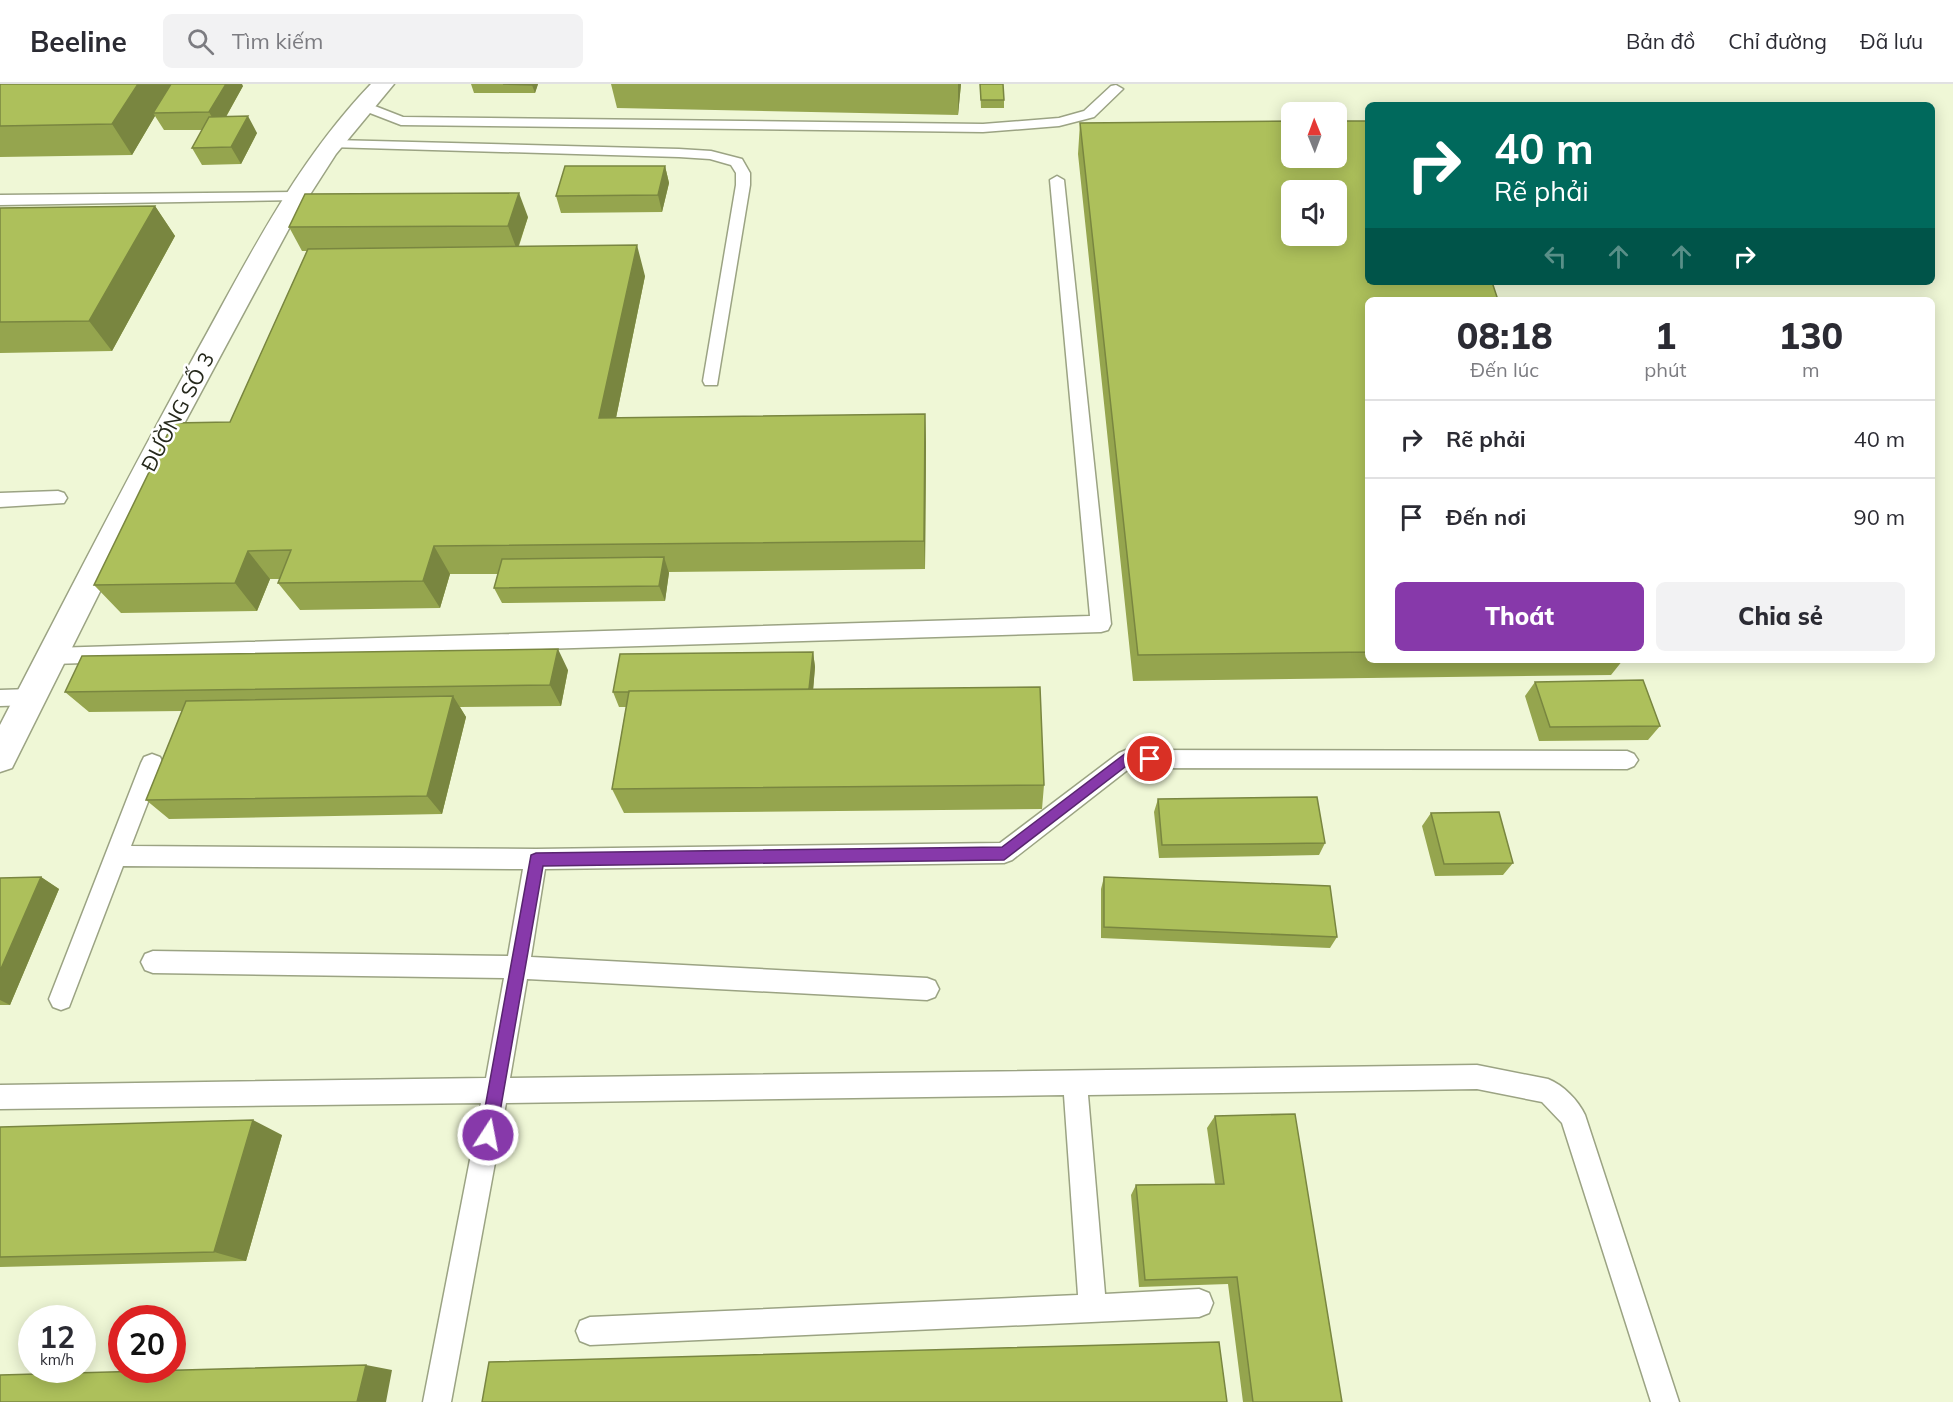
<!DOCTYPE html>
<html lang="vi">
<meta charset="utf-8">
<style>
body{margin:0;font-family:Mulish,sans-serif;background:#f2f2f3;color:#2b2b33;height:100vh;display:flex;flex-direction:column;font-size:22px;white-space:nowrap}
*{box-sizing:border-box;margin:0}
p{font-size:20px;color:#7c7c81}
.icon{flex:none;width:33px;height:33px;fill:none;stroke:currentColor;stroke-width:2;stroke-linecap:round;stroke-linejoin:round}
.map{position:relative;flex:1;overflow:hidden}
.details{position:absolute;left:1365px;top:213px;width:570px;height:366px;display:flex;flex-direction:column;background:#fff;border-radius:9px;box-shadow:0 3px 15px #0003}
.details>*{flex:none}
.hud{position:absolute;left:1365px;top:18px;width:570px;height:183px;border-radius:9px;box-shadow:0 3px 15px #0003;background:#00695c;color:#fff;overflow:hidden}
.needle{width:39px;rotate:359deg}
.tools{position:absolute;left:1281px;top:18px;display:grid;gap:12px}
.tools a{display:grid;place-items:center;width:66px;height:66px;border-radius:9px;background:#fff;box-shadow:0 3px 15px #0003;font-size:30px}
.speed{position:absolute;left:18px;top:1221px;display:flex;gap:12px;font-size:30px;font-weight:700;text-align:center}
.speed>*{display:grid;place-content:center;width:78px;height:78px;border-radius:50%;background:#fff;box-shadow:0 3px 15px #0003;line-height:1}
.speed small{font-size:15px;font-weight:400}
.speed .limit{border:9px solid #d22;background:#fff;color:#111}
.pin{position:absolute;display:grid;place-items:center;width:51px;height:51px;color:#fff;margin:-26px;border:3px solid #fff;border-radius:50%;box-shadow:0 2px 6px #0007}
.me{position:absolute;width:66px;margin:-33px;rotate:11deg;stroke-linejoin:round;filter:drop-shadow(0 0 4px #0008)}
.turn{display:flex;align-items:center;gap:21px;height:126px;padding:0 30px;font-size:27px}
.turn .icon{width:78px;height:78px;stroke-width:2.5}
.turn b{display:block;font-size:42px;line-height:51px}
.lanes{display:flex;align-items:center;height:57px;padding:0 30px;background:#0003;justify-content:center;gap:30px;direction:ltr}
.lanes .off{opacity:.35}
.eta{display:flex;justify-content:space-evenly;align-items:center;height:102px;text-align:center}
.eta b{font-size:36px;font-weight:800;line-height:42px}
.button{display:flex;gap:12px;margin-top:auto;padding:12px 30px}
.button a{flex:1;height:69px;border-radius:9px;background:#8739aa;color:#fff;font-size:24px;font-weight:800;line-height:69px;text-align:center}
.button a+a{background:#f2f2f3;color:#2b2b33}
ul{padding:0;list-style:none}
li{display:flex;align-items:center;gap:18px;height:78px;padding:0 30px;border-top:2px solid #e1e1e2}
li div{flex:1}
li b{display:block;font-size:22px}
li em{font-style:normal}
header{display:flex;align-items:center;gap:36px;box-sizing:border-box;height:84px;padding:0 30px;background:#fff;border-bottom:2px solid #e1e1e2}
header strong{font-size:28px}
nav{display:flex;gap:33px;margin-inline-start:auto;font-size:21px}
.search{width:420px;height:54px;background:#f2f2f3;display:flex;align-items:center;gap:15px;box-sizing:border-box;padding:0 21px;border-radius:9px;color:#7c7c81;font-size:22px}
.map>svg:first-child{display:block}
</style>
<header>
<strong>Beeline</strong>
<div class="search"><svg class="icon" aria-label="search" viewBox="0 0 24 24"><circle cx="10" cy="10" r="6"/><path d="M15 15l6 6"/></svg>Tìm kiếm</div>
<nav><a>Bản đồ</a><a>Chỉ đường</a><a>Đã lưu</a></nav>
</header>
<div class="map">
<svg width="1953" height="1318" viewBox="0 0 1953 1318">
<rect width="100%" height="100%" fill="#eff7d6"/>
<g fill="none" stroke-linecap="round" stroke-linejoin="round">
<defs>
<path id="service" d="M1116,1L1123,5L1094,33L1059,42L983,48L401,41L357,24L355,21L362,17L403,33L983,40L1059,34L1084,27L1111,2Z
M334,56L679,65L711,67L742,75L750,89V101L717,301H705L703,297L736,101V89L731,81L710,75L679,73L329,63L327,60Z
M1057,92L1064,96L1111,540L1108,546L1101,548L52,580L45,578L42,572L45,566L52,564L1090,532L1050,96Z
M294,108L299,110L301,113L299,116L0,121V111Z
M58,407L64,409L67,414L64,419L0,423V409Z
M31,605L38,607L41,613L38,619L31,621L0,622V606Z
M1126,666L1627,667L1634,670L1638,676L1634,682L1627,685L1130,684L1012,776L1004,779L545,785L531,873L927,894L935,897L939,905L935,913L927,916L527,895L510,994L1477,981L1548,995C1563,1001 1578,1016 1585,1031L1679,1318H1651L1562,1039L1542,1018L1477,1005L1088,1011L1105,1210L1199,1205L1209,1209L1213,1219L1209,1229L1199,1233L590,1261L580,1257L576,1247L580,1237L590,1233L1078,1211L1064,1011L506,1019L451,1318H423L481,1019L0,1025V1001L486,994L504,894L153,889L145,886L141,878L145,870L153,867L508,872L523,785L123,782L69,923L61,926L53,923L49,915L141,679L144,673L152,670L160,673L163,679L131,762L536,765L1000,759L1119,669Z"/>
<path id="tertiary" d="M371,0H394L336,70L293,137L178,351L12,684L0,688V641C68,510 135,378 207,249C255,161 301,73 371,0Z"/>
</defs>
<use href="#service" stroke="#9ba383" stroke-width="3"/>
<use href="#tertiary" stroke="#9ba383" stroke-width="3"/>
<use href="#service" fill="#fff" fill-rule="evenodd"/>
<use href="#tertiary" fill="#fff" fill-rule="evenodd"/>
</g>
<path fill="#95a54e" d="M0,0L243,2L226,33L257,49L241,80L202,81L192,64L202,46H164L155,32L132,71L0,73Z
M471,0H538L535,9H474Z
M611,0H961L958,31L617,24Z
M980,0L1004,16V24H981Z
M1080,39L1368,216V576H1623L1611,591L1133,597L1078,70Z
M665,82L669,99L662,128L561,129L556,112Z
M155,122L175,152L112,267L0,269V124Z
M528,133L519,162L645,192L616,334L925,330L926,360L925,485L669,488L665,517L502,519L494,504L498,490H450L440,524L300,526L278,499L280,495H270L257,527L121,529L94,501L230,338L307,167H302L289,143Z
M813,568L815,583L813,605L1044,701L1042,725L624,729L612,705L626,623H619L613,608Z
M568,586L561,622L460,623L466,633L442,730L169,735L146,716L182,627L89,628L65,608Z
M1535,598L1660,642L1648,656L1539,657L1525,612Z
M1158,715L1325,759L1319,771L1159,774L1154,728Z
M1431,729L1513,779L1503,791L1435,792L1422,742Z
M41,793L59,805L10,921H0V794Z
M1104,793L1337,853L1330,864L1101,854V805Z
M1215,1032L1342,1318H1243L1228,1200L1139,1203L1131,1111L1136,1101L1215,1100L1207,1044Z
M0,1043L282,1051L246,1177L0,1183Z"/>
<path fill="#798640" d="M138,0H173L153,29L155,32L132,71L112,40Z
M226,0H242L243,2L219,45L209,28Z
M532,0H538L535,9L532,1Z
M958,0H961L958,31Z
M248,32L257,49L241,80L231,63Z
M665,82L669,99L662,128L658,111Z
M519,109L528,133L517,166L508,142Z
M155,122L175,152L112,267L89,237Z
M637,161L645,192L610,363L599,334Z
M925,330L926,360L925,485L924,457Z
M434,462L450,490L440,524L423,497Z
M248,467L270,495L257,527L235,499Z
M664,473L669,489L665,517L659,502Z
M558,565L568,586L561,622L550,601Z
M813,568L815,583L812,620L809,606Z
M453,612L466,633L442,730L427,712Z
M41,793L59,805L10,921L0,916V887Z
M253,1036L282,1051L246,1177L214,1168Z
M366,1281L392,1286L386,1318H357Z"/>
<path fill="#adc05b" stroke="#798640" stroke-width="1.5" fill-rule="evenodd" d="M0,0H138L112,40L0,42Z
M171,0H226L209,28L153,29Z
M503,0H532V1Z
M980,0H1003L1004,16H981Z
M248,32L231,63L192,64L209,33Z
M1292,37V74H1336V37H1368V198H1492L1498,216H1368V568L1138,571L1080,39ZM1292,106H1336V152H1292Z
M565,82H665L658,111L556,112Z
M519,109L508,142L289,143L305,110Z
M155,122L89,237L0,238V124Z
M637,161L599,334L925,330L924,457L434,462L423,497L278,499L291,466L248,467L235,499L94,501L173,339L230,338L308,165Z
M664,473L659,502L494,504L502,475Z
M558,565L550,601L65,608L82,572Z
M813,568L809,605L629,607V608H613L620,570Z
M1643,596L1660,642L1550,643L1535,598Z
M1040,603L1044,701L612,705L629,607Z
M453,612L427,712L146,716L186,617Z
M1317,713L1325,759L1162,761L1158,715Z
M1499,728L1513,779L1444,780L1431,729Z
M41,793L0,887V794Z
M1104,793L1330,802L1337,853L1104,843Z
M1295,1030L1342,1318H1253L1237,1193L1145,1196L1136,1101L1224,1100L1215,1032Z
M253,1036L214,1168L0,1173V1043Z
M1219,1258L1227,1318H482L489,1278Z
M366,1281L357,1318H0V1291Z"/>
<path fill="#8739aa" stroke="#58256e" stroke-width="1.5" d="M1126,669L1155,671L1157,675L1155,679L1129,680L1004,776L543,782L496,1051L494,1057L488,1059L482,1057L480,1051L531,771L536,769L1002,763Z"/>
<g text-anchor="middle" stroke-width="5" stroke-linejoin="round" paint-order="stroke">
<g font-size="21" fill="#25281b" stroke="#fff">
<text transform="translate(178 328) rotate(-62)" y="7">ĐƯỜNG SỐ 3</text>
</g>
</g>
</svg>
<div class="tools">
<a><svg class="needle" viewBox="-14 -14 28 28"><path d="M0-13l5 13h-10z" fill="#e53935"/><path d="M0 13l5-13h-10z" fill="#7c7c81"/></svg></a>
<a><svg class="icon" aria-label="sound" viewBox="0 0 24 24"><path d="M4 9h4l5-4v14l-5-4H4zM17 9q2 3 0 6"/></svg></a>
</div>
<div class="speed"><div>12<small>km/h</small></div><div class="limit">20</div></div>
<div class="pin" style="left:1150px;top:675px;background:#d93025"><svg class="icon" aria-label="arrive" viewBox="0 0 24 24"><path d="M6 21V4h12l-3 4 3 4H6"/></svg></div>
<svg class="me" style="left:488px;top:1051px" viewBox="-20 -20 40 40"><circle r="17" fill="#8739aa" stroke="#fff" stroke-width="3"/><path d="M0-11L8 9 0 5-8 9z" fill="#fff"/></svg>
<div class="hud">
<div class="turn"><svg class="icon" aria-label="right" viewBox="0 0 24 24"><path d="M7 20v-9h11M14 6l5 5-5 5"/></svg><div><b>40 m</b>Rẽ phải</div></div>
<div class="lanes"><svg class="icon off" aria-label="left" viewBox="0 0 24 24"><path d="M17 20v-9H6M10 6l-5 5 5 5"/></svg><svg class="icon off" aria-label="ahead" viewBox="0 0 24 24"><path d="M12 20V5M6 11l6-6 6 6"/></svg><svg class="icon off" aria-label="ahead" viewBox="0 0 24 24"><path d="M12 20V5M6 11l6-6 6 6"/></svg><svg class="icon" aria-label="right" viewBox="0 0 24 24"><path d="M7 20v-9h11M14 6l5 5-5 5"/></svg></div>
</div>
<section class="details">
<div class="eta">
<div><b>08:18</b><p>Đến lúc</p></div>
<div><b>1</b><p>phút</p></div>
<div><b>130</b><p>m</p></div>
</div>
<ul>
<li><svg class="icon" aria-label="right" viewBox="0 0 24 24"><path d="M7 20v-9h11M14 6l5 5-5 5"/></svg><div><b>Rẽ phải</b></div><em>40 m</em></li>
<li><svg class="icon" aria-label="arrive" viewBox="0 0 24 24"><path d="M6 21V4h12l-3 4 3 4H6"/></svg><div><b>Đến nơi</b></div><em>90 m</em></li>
</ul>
<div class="button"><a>Thoát</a><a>Chia sẻ</a></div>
</section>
</div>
